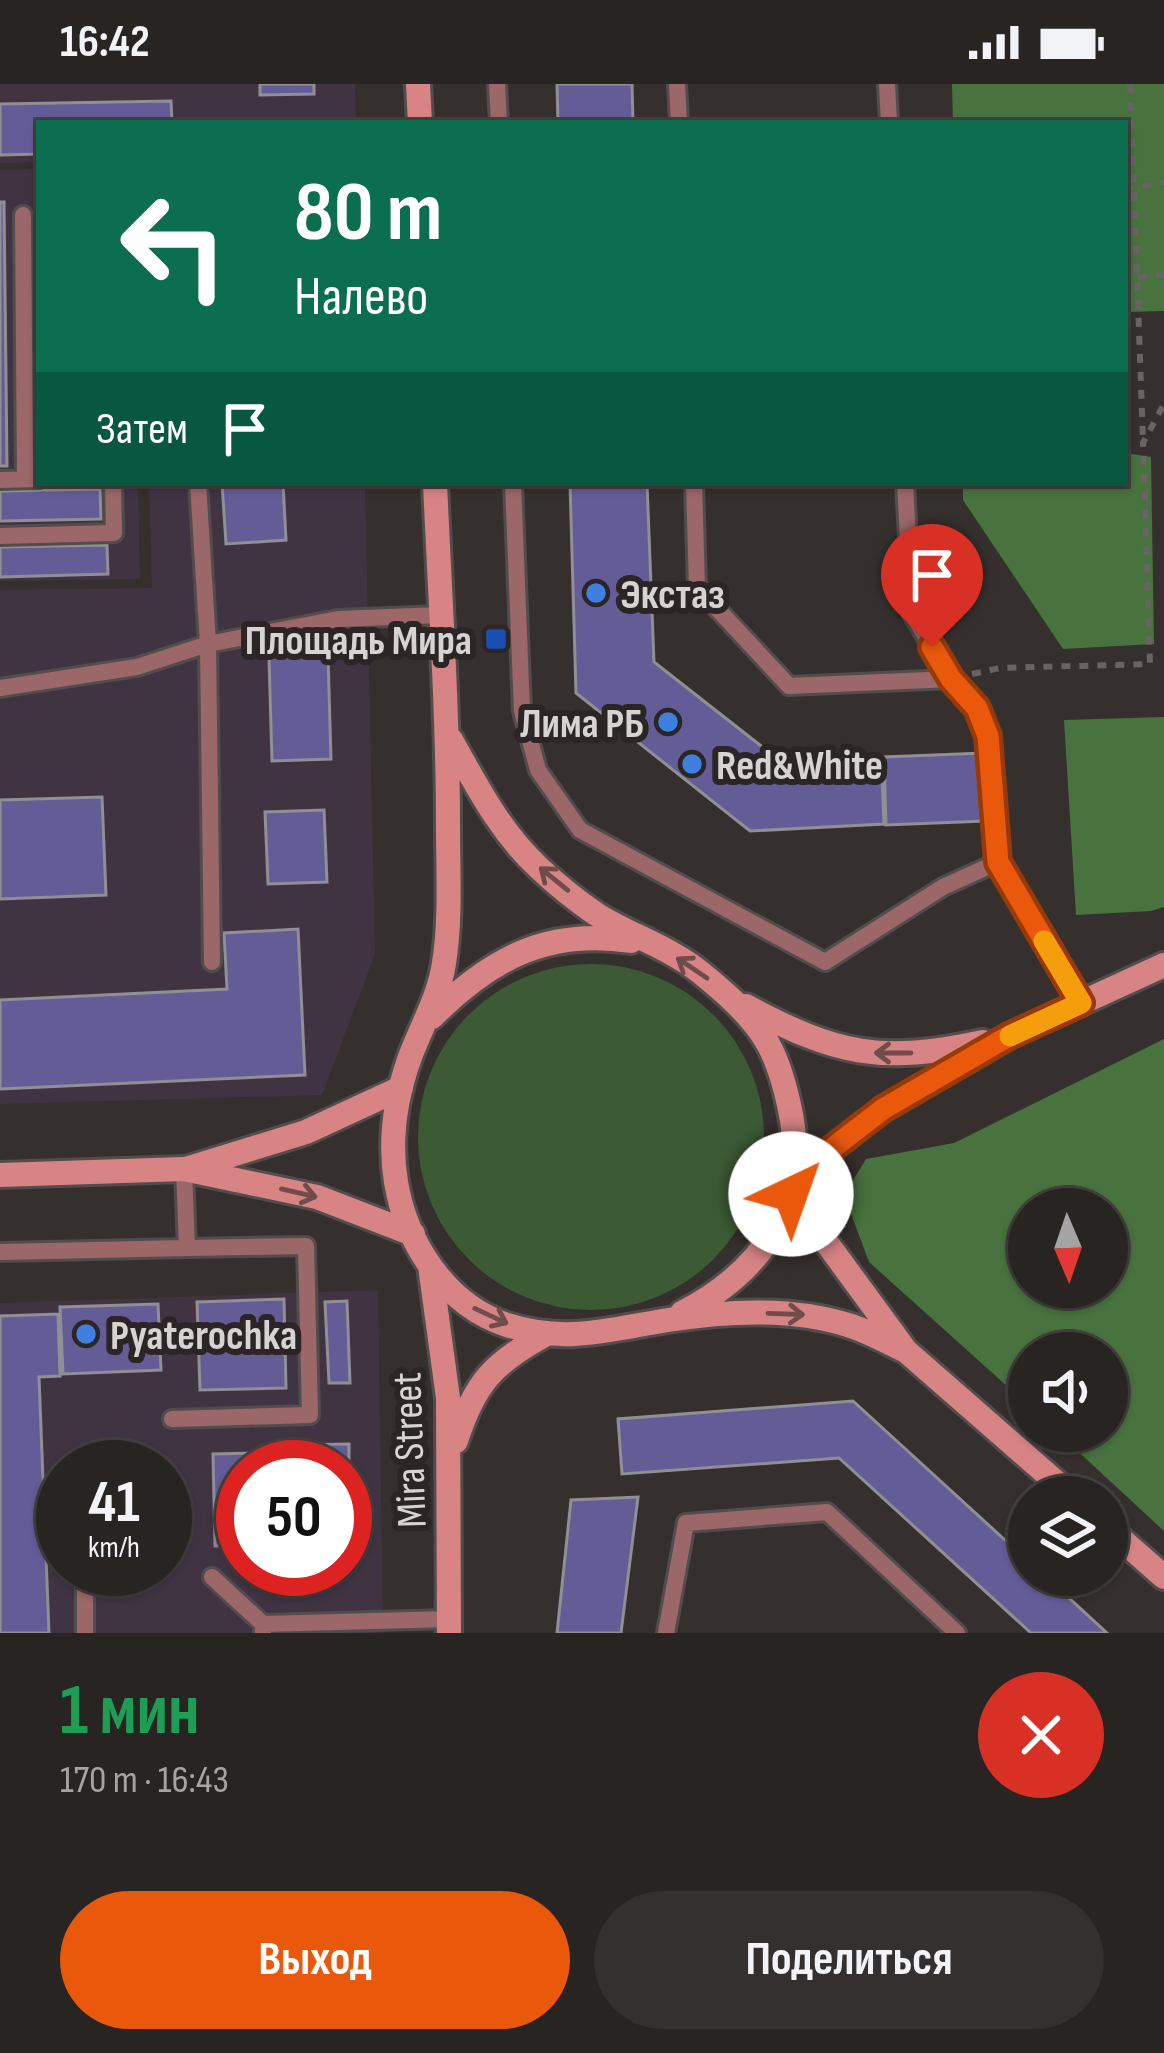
<!DOCTYPE html>
<html lang="ru">
<meta charset="utf-8">
<style>
body{margin:0;font-family:"Sofia Sans Condensed",sans-serif;background:#34302f;color:#f1f3f6;height:100vh;display:flex;flex-direction:column;font-size:45px;white-space:nowrap}
*{box-sizing:border-box;margin:0}
p{font-size:39px;color:#a5a4a5}
.icon{flex:none;width:66px;height:66px;fill:none;stroke:currentColor;stroke-width:2;stroke-linecap:round;stroke-linejoin:round}
.map{position:relative;height:1549px;overflow:hidden}
.drawer{display:flex;flex-direction:column;background:#282422;flex:1}
.drawer>*{flex:none}
.guide{position:absolute;left:36px;top:36px;width:1092px;height:366px;border-radius:0px;box-shadow:0 3px 9px #0004,0 0 0 3px #444140;background:#0b6e4f;color:#fff;overflow:hidden}
.needle{width:78px;rotate:178deg}
.buttons{position:absolute;left:1008px;top:1104px;display:grid;gap:24px}
.buttons a{display:grid;place-items:center;width:120px;height:120px;border-radius:50%;background:#282422;box-shadow:0 3px 9px #0004,0 0 0 3px #444140;font-size:60px}
.speed{position:absolute;left:36px;top:1356px;display:flex;gap:24px;font-size:60px;font-weight:700;text-align:center}
.speed>*{display:grid;place-content:center;width:156px;height:156px;border-radius:50%;background:#282422;box-shadow:0 3px 9px #0004,0 0 0 3px #444140;line-height:1}
.speed small{font-size:30px;font-weight:400}
.speed .limit{border:18px solid #d22;background:#fff;color:#111}
.pin{position:absolute;display:grid;place-items:center;width:102px;height:102px;color:#fff;margin:-123px -51px;border-radius:50% 50% 50% 0;rotate:-45deg;box-shadow:0 0 12px #0007}
.pin .icon{rotate:45deg}
.me{position:absolute;width:132px;margin:-66px;rotate:42deg;stroke-linejoin:round;filter:drop-shadow(0 0 9px #0008)}
.turn{display:flex;align-items:center;gap:42px;height:252px;padding:0 60px;font-size:54px}
.turn .icon{width:156px;height:156px;stroke-width:2.5}
.turn b{display:block;font-size:84px;line-height:102px}
.then{display:flex;align-items:center;height:114px;padding:0 60px;background:#0003;gap:24px;font-size:45px}
.round{display:grid;place-items:center;flex:none;width:126px;height:126px;border-radius:63px;background:#34302f}
.head{display:flex;align-items:center;justify-content:space-between;height:204px;padding:0 60px}
h1{font-size:72px;font-weight:700;line-height:90px;color:#1e9e55}
.primary-button{display:flex;gap:24px;margin-top:auto;padding:24px 60px}
.primary-button a{flex:1;height:138px;border-radius:72px;background:#ea580c;color:#fff;font-size:48px;font-weight:700;line-height:138px;text-align:center}
.primary-button a+a{background:#34302f;color:#f1f3f6}
.status{display:flex;justify-content:space-between;align-items:center;height:84px;padding:0 60px;background:#282422;direction:ltr}
.status svg{height:33px;fill:currentColor}
.map>svg:first-child{display:block}
</style>
<div class="status"><b>16:42</b><svg viewBox="0 0 49 12"><path d="M0 12V9h3v3zM5 12V6h3v6zM10 12V3h3v9zM15 12V0h3v12zM26 1h20v11H26zM47 4h2v5h-2z"/></svg></div>
<div class="map">
<svg width="1164" height="1549" viewBox="0 0 1164 1549">
<rect width="100%" height="100%" fill="#35302e"/>
<path fill="#403443" fill-rule="evenodd" d="M0,0H355L356,39H39V78L0,79Z
M39,85V399H138L140,495L0,497V86Z
M149,399H365L375,870L322,1011L0,1020V506L152,504Z
M378,1206L383,1549H0V1219ZM63,1383H165V1485H63ZM243,1383H345V1485H243Z"/>
<path fill="#3c5b35" d="M418 1053a173 173 0 1 1 346 0a173 173 0 1 1-346 0Z"/>
<path fill="#48723e" fill-rule="evenodd" d="M952,0H1164V227L1125,228V39H953Z
M1125,369L1151,373L1154,560L1063,565L963,416V399H1125Z
M1164,633V823L1151,827L1076,831L1064,636Z
M1164,955V1447L1056,1347H1107V1269H1029V1322L869,1178L844,1111L866,1075L954,1059ZM1029,1125H1107V1203H1029Z"/>
<path fill="#645c97" stroke="#8f8f94" stroke-width="3" d="M260,0H314V10L260,11Z
M557,0H632L633,39H558Z
M171,17L172,39H39V70L0,71V20Z
M0,118H4L7,382H0Z
M222,399H283L286,456L226,460Z
M570,399H647L654,578L779,676L881,672L884,740L750,747L576,609Z
M100,405L101,435L0,437V407Z
M107,461L108,490L0,493V463Z
M328,572L331,675L272,677L269,574Z
M983,669L985,737L886,741L884,673Z
M102,713L106,811L0,815V716Z
M324,726L327,798L268,800L265,728Z
M298,845L305,991L0,1005V916L227,905L224,849Z
M284,1215L286,1304L200,1306L197,1218Z
M347,1217L350,1299H329L325,1218Z
M158,1220L161,1286L63,1290L60,1223Z
M58,1230L60,1292L39,1293L49,1549H0V1232Z
M853,1317L1029,1478V1491H1044L1107,1549H1031L839,1374L622,1390L618,1335Z
M349,1360V1475H345V1383H289L288,1361Z
M261,1369V1383H243V1461L215,1462L213,1370Z
M638,1413L621,1549H557L571,1416Z"/>
<g fill="none" stroke-linecap="round" stroke-linejoin="round">
<defs>
<path id="service" d="M497,0L499,39
M677,0L679,39
M887,0L889,39
M23,131L25,395
M0,396L39,395
M198,399L208,560L212,878
M513,399L522,627L538,686L580,746L825,878L943,803L998,778
M694,399L697,503L789,602L951,595
M905,399L912,530L951,595L977,624L988,652L998,778L1081,919
M0,452L114,449L113,399
M0,604L137,583L208,560L338,535L441,531
M0,1168L187,1164L184,1085
M172,1335L310,1331L306,1162L187,1164
M85,1485V1549
M212,1493L263,1540
M263,1549V1540L449,1535
M666,1549L686,1439L827,1428L957,1549"/>
<path id="secondary" d="M418,0L420,39
M435,399C440,514 448,628 448,743C448,788 451,835 444,879C439,913 422,941 410,973C396,1012 389,1056 396,1098C406,1159 446,1221 507,1241C566,1260 611,1245 668,1236C725,1227 792,1223 848,1241C868,1247 887,1258 906,1267
M451,656C477,702 500,748 539,784C556,800 577,817 596,830C629,851 669,863 700,888C722,906 748,928 764,953C777,973 784,998 789,1021C811,1117 765,1186 682,1229
M746,922C837,971 881,980 983,958
M432,933C490,875 547,844 631,857
M186,1085L306,1048L401,1004
M0,1091L184,1085L317,1113L413,1150
M794,1094L883,1025L1009,952L1164,881
M791,1110L906,1267L1073,1413
M430,1182L448,1314L449,1549
M456,1357C475,1297 494,1279 548,1249
M1107,1443L1164,1493"/>
</defs>
<use href="#service" stroke="#524d4c" stroke-width="22"/>
<use href="#secondary" stroke="#524d4c" stroke-width="30"/>
<path stroke="#686462" stroke-width="6" stroke-dasharray="9 9" stroke-linecap="butt" d="M1130,0L1143,356
M1125,105L1164,98
M1138,193L1164,191
M972,590L1000,584L1150,580L1143,359L1164,320"/>
<use href="#service" stroke="#9c6768" stroke-width="16"/>
<use href="#secondary" stroke="#d88485" stroke-width="24"/>
</g>
<defs><path id="oneway-shaft" d="M-6 0H5M1.5-3L5.5 0L1.5 3" fill="none" stroke-width="1.6" stroke-linecap="round" stroke-linejoin="round" transform="scale(3)"/></defs>
<g stroke="#704c4b">
<use href="#oneway-shaft" transform="translate(554 795) rotate(-141)"/>
<use href="#oneway-shaft" transform="translate(692 884) rotate(-146)"/>
<use href="#oneway-shaft" transform="translate(893 969) rotate(-180)"/>
<use href="#oneway-shaft" transform="translate(299 1109) rotate(13)"/>
<use href="#oneway-shaft" transform="translate(786 1230) rotate(2)"/>
<use href="#oneway-shaft" transform="translate(491 1232) rotate(25)"/>
</g>
<g fill="none" stroke-linecap="round" stroke-linejoin="round">
<defs>
<path id="route" d="M791,1110L794,1094L883,1025L1009,952L1081,919L998,778L988,652L977,624L951,595L932,563"/>
</defs>
<use href="#route" stroke="#983908" stroke-width="30"/>
<use href="#route" stroke="#ea580c" stroke-width="21"/>
<path stroke="#f59e0b" stroke-width="21" d="M1010,952L1081,919L1044,857"/>
</g>
<g fill="#3f7fe0" stroke="#2b2625" stroke-width="4.5">
<circle cx="596" cy="509" r="12"/>
<circle cx="668" cy="638" r="12"/>
<circle cx="692" cy="680" r="12"/>
<circle cx="86" cy="1250" r="12"/>
</g>
<rect fill="#1a4fb4" stroke="#2b2625" stroke-width="4.5" x="484" y="543" width="24" height="24" rx="6"/>
<g text-anchor="middle" stroke-width="12" stroke-linejoin="round" paint-order="stroke">
<g font-size="42" font-weight="bold" fill="#d6d3d2" stroke="#2b2625" text-anchor="start">
<text x="620" y="524">Экстаз</text>
<text x="472" y="570" text-anchor="end">Площадь Мира</text>
<text x="644" y="653" text-anchor="end">Лима РБ</text>
<text x="716" y="695">Red&amp;White</text>
<text x="110" y="1265">Pyaterochka</text>
</g>
<g font-size="42" fill="#d6d3d2" stroke="#2b2625">
<text transform="translate(408 1366) rotate(-92)" y="15">Mira Street</text>
</g>
</g>
</svg>
<div class="buttons">
<a><svg class="needle" viewBox="-14 -14 28 28"><path d="M0-13l5 13h-10z" fill="#e53935"/><path d="M0 13l5-13h-10z" fill="#a5a4a5"/></svg></a>
<a><svg class="icon" aria-label="sound" viewBox="0 0 24 24"><path d="M4 9h4l5-4v14l-5-4H4zM17 9q2 3 0 6"/></svg></a>
<a><svg class="icon" aria-label="layers" viewBox="0 0 24 24"><path d="M12 4l9 5-9 5-9-5zM3 14l9 5 9-5"/></svg></a>
</div>
<div class="speed"><div>41<small>km/h</small></div><div class="limit">50</div></div>
<div class="pin" style="left:932px;top:563px;background:#d93025"><svg class="icon" aria-label="arrive" viewBox="0 0 24 24"><path d="M6 21V4h12l-3 4 3 4H6"/></svg></div>
<svg class="me" style="left:791px;top:1110px" viewBox="-20 -20 40 40"><circle r="19" fill="#fff"/><path d="M0-13L10 11 0 6-10 11z" fill="#ea580c"/></svg>
<div class="guide">
<div class="turn"><svg class="icon" aria-label="left" viewBox="0 0 24 24"><path d="M17 20v-9H6M10 6l-5 5 5 5"/></svg><div><b>80 m</b>Налево</div></div>
<div class="then">Затем<svg class="icon" aria-label="arrive" viewBox="0 0 24 24"><path d="M6 21V4h12l-3 4 3 4H6"/></svg></div>
</div>
</div>
<section class="drawer">
<div class="head"><div><h1>1 мин</h1><p>170 m · 16:43</p></div><a class="round" style="background:#d93025;color:#fff"><svg class="icon" aria-label="close" viewBox="0 0 24 24"><path d="M6 6l12 12M18 6L6 18"/></svg></a></div>
<div class="primary-button"><a>Выход</a><a>Поделиться</a></div>
</section>
